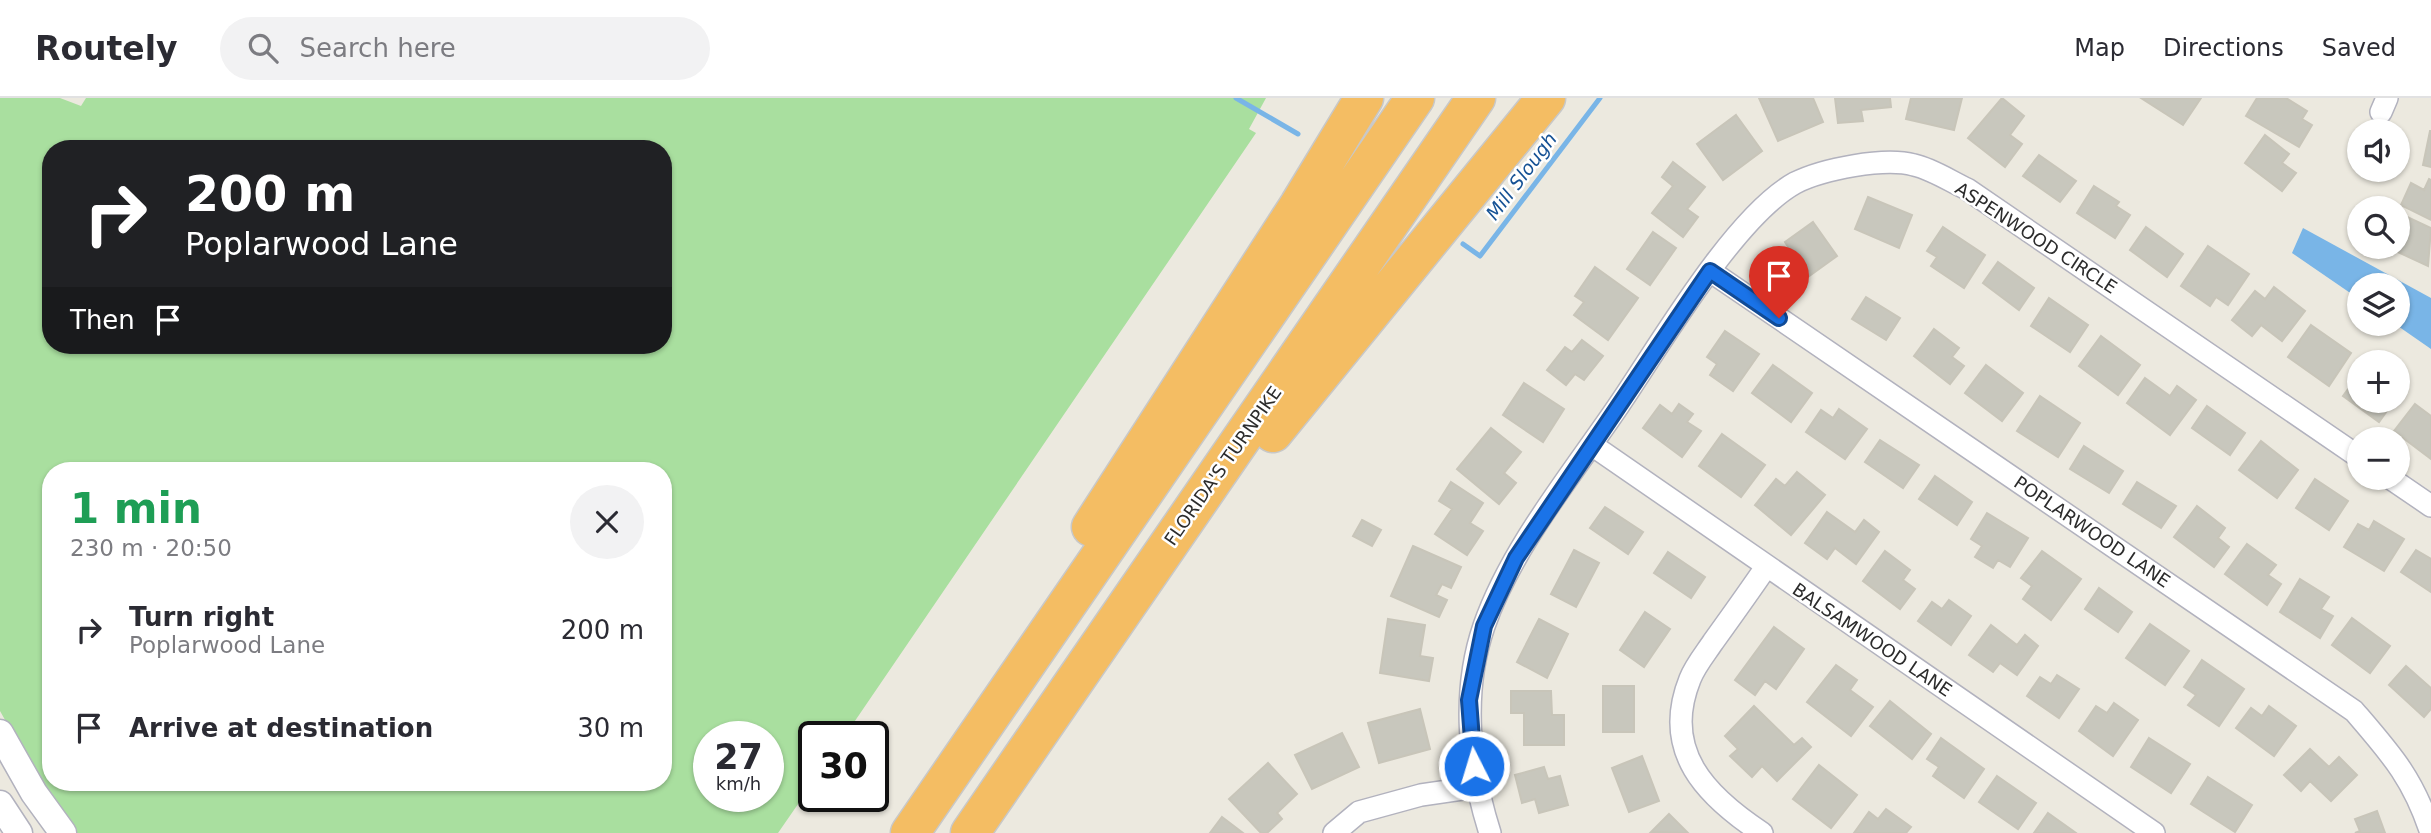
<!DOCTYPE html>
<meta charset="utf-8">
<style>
body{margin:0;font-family:"DejaVu Sans",sans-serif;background:#f2f2f3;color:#2b2b33;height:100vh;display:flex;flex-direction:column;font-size:26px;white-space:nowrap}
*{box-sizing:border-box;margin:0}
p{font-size:23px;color:#7c7c81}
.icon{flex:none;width:38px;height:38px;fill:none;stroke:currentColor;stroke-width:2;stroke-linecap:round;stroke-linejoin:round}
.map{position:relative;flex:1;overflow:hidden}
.sheet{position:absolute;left:42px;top:364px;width:630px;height:329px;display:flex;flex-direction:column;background:#fff;border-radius:28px;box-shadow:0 2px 5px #0004}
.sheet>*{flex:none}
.top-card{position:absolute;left:42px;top:42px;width:630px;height:214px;border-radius:28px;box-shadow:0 2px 5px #0004;background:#202124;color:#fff;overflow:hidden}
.controls{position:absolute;left:2347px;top:21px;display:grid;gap:14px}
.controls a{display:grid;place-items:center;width:63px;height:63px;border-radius:50%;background:#fff;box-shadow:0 2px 5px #0004;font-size:35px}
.speed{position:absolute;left:693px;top:623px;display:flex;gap:14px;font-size:35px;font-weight:700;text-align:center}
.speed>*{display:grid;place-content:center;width:91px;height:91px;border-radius:50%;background:#fff;box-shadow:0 2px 5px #0004;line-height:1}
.speed small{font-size:18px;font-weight:400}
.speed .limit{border:4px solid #111;border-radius:10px;background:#fff;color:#111}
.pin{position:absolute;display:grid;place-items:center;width:60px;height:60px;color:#fff;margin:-72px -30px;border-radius:50% 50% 50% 0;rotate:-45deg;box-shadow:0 0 7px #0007}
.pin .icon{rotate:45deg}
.me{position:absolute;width:77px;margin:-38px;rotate:355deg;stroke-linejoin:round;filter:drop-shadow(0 0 5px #0008)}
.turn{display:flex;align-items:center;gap:24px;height:147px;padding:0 28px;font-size:32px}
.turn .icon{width:91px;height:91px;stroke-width:2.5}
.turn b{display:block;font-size:49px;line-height:60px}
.then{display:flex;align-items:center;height:66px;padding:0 28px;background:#0003;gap:14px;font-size:26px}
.round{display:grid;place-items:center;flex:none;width:74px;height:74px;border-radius:37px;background:#f2f2f3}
.overview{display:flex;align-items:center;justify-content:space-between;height:119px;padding:0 28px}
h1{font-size:42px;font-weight:700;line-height:52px;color:#1e9e55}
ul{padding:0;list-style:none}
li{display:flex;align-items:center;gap:21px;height:98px;padding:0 28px}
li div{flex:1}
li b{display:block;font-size:26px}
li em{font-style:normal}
header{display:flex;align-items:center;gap:42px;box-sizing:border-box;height:98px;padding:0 35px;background:#fff;border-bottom:2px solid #e1e1e2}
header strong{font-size:33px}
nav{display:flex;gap:38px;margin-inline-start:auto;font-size:24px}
.search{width:490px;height:63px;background:#f2f2f3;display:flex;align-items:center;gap:18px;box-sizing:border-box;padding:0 24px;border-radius:38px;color:#7c7c81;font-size:26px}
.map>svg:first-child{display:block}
</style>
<header>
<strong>Routely</strong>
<div class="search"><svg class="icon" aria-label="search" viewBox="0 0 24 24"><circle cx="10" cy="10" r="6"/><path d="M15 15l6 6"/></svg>Search here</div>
<nav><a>Map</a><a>Directions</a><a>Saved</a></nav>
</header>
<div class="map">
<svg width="2431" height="735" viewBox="0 0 2431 735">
<rect width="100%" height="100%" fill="#ece9df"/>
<path fill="#a9df9f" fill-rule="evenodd" d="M0,0H60L81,8L86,0H1266L1249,31L1256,35L844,639H814V683L778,735H76L43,689L0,613ZM51,51H663V247H51ZM51,373H663V684H51ZM709,639H768V698H709Z"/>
<path fill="#79b5e7" d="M2303,130L2431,200V251L2395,226H2398V187H2359V201L2292,155Z"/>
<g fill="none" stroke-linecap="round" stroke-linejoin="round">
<path stroke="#79b5e7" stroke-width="5" d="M1236,0L1298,36
M1463,146L1480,158L1600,0"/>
</g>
<path fill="#c8c7bd" stroke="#c8c5b9" stroke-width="2" d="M1759,0H1813L1823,24L1778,43Z
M1835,0H1890L1891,9L1861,12L1863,23L1838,25Z
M1911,0H1962L1954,32L1906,21Z
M2002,0L2024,18L2010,37L2022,46L2005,69L1968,40Z
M2141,0H2201L2183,27Z
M2257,0H2286L2307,13L2302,21L2312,27L2299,49L2246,18Z
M1736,17L1762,53L1723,82L1697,46Z
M2430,33H2431V69L2423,67Z
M2265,37L2289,56L2282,65L2296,75L2282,93L2245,65Z
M2039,57L2076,83L2060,104L2023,78Z
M1673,64L1705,89L1687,111L1698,119L1683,139L1652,115L1673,88L1662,79Z
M2429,81L2431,82V122L2401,107L2411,85L2424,92Z
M2094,88L2119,104L2116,108L2130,117L2115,140L2077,115Z
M1868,99L1912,117L1899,150L1855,131Z
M2405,118L2431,130L2428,168L2387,149H2398V129Z
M1813,124L1837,158L1798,186L1779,160L1790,152L1785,144Z
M1943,129L1985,157L1964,190L1931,168L1937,159L1927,153Z
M2146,129L2183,156L2167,179L2130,152Z
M1653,134L1676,150L1650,187L1627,171Z
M2208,148L2249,176L2228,207L2216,199L2210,208L2181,188Z
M1998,164L2034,190L2019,212L1983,185Z
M1595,169L1638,200L1608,242L1574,217L1584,204L1575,198Z
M2274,189L2305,213L2282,243L2261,227L2252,238L2232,222L2255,193L2265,201Z
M1866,199L1900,220L1886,242L1852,221Z
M2049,200L2088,227L2070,254L2031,228Z
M2311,227L2351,255L2329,288L2288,259Z
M1934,231L1959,250L1952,259L1964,268L1950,286L1914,258Z
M1725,233L1759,256L1733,293L1710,277L1717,266L1707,259Z
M2101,238L2140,267L2118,297L2079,268Z
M1582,242L1603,258L1584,282L1575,276L1566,287L1547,272L1565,249L1572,254Z
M1773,267L1812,295L1791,324L1752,295Z
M1986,267L2023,295L2002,323L1965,295Z
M2359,276V303H2394L2379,324L2343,298Z
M2145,280L2170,298L2177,288L2196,302L2170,337L2127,305Z
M1524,285L1564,311L1543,344L1503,317Z
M2040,298L2080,325L2058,359L2017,333Z
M1679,306L1693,316L1687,324L1701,333L1682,359L1643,330L1660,307L1672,316Z
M2415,306L2431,318V361L2394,333Z
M2207,308L2245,335L2230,357L2192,330Z
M1839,311L1867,331L1845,361L1806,334L1821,312L1833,320Z
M1491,330L1521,354L1504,375L1516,385L1499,406L1457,371Z
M1722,336L1765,367L1741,399L1699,368Z
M1880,342L1919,367L1903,390L1865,364Z
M2261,343L2298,372L2277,400L2239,372Z
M2084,348L2123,373L2109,395L2070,371Z
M1797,374L1825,397L1791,437L1755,407L1776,381L1785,388Z
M1935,378L1972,404L1957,427L1919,401Z
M2315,381L2348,403L2329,432L2296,410Z
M1451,384L1483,405L1470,425L1483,433L1467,457L1435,436L1452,411L1439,403Z
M2137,384L2176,408L2161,430L2123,406Z
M2197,408L2225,430L2218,440L2229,449L2214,469L2174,439Z
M1605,409L1643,434L1628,456L1590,430Z
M1827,414L1855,434L1864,422L1879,434L1856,466L1835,450L1827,461L1805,445Z
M1987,415L2028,440L2010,469L1998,462L1993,470L1975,459L1982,448L1971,441Z
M1362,422L1381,432L1372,448L1353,438Z
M2374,423L2404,441L2384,473L2344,449L2358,426L2369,432Z
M2247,446L2276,467L2268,477L2281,486L2267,507L2225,476Z
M1413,448L1461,469L1451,490L1442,486L1436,497L1447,502L1439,519L1391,498Z
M1574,452L1599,465L1576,509L1551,496Z
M2416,452L2431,461V494L2401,474Z
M1885,453L1910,472L1903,482L1915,491L1900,511L1863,483Z
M2042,453L2081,481L2051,522L2023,501L2032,488L2021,480Z
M1668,454L1705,479L1691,500L1654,475Z
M2300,481L2329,499L2321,511L2333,518L2320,540L2280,514Z
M2099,490L2132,514L2118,534L2085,511Z
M1949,502L1971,518L1951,547L1918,523L1932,504L1942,511Z
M1645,514L1670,531L1644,569L1620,552Z
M2352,520L2390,548L2370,575L2332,547Z
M1388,521L1425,527L1420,558L1433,560L1429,583L1380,575Z
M1539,521L1568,536L1547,580L1517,564Z
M2150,526L2189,553L2165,587L2126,560Z
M1991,527L2017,547L2025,537L2038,548L2017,577L2000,565L1993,574L1969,557Z
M1774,529L1804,551L1776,591L1765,583L1755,597L1735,582Z
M2202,562L2244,591L2219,628L2188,607L2196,597L2184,589Z
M1836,567L1857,582L1850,592L1873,609L1851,638L1807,604Z
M2406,568L2431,590V611L2424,619L2389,587Z
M2057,577L2079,591L2059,620L2027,598L2040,579L2051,586Z
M1603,588H1634V634H1603Z
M1511,593H1551L1552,617H1564V647H1524V615H1511Z
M1890,603L1931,636L1912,661L1870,628Z
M2114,605L2138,622L2113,658L2079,633L2096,608L2107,615Z
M1754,608L1794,647L1802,640L1811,649L1777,683L1762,668L1752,679L1730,658L1738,651L1725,638Z
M2269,608L2296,628L2274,658L2236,630L2251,610L2262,618Z
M1420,611L1430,651L1379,665L1368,625Z
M1342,635L1359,669L1312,691L1295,657Z
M1941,640L1984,671L1964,700L1933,678L1939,669L1927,661Z
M2149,640L2190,666L2171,695L2131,669Z
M2310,651L2329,669L2339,659L2357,677L2331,703L2310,683L2301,693L2284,677Z
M1642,658L1659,703L1629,714L1612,670Z
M1268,665L1297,696L1277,715L1282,721L1267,735H1261L1229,701Z
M1819,667L1857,697L1831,730L1793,701Z
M1544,669L1548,681L1560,678L1568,707L1539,715L1535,701L1522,705L1515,677Z
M1997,678L2036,705L2018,731L1979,704Z
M2208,679L2252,707L2235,734L2191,706Z
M1886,711L1911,729L1906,735H1854L1869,714L1878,721Z
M2377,713L2385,735H2355L2360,733L2355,721Z
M2048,715L2076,735H2034Z
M1669,716L1688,735L1651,734Z
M1222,719L1243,735H1210Z"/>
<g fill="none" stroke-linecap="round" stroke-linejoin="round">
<defs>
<path id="minor" d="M2381,14L2387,0
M1710,173L2354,613C2391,656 2413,680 2431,735
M1592,347L2154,735
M2390,380L2431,408
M1334,735L1359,714L1421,697L1476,689
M1490,735C1469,669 1461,595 1484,528C1511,450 1573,375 1619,307C1660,247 1734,119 1795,85C1823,71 1884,59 1914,67C1932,71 1950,83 1967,91L2359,359
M1762,735C1706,698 1661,653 1690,581C1695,568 1705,556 1713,544C1731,519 1749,494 1766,469"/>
<path id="tertiary" d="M0,635L34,695L63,735
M0,706L19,735"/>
<path id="motorway" d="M1273,335L1546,0
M1091,429L1299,107L1364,0
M910,735L1415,0
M970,735L1476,0"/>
</defs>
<use href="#minor" stroke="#b2b2be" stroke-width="24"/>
<use href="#tertiary" stroke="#b2b2be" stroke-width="29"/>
<use href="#motorway" stroke="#c8c8c8" stroke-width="41"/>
<use href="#minor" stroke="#fff" stroke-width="21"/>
<use href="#tertiary" stroke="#fff" stroke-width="26"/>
<use href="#motorway" stroke="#f4bd63" stroke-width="38"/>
</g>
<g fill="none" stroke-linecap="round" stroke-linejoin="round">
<defs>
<path id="route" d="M1474,668L1469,602L1484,528L1516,460L1695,195L1710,173L1779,220"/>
</defs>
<use href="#route" stroke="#114b97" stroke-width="18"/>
<use href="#route" stroke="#1a73e8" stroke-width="12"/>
</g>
<g text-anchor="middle" stroke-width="5" stroke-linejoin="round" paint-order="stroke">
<g font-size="18" fill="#2c2c2c" stroke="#fff">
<text transform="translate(2036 140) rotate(33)" y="6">ASPENWOOD CIRCLE</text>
<text transform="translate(1223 368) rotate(-55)" y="6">FLORIDA'S TURNPIKE</text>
<text transform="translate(2092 434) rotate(34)" y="6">POPLARWOOD LANE</text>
<text transform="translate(1872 542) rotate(34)" y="6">BALSAMWOOD LANE</text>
</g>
<g font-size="19" font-style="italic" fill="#165295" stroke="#fff">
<text transform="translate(1521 78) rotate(-53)" y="7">Mill Slough</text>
</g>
</g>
</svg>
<div class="controls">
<a><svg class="icon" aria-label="sound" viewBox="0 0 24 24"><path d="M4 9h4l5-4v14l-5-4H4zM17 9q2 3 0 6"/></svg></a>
<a><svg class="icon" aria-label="search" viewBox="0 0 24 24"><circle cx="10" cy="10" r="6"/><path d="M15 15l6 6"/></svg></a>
<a><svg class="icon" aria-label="layers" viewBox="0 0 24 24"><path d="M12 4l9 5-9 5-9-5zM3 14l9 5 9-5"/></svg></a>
<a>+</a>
<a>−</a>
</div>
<div class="speed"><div>27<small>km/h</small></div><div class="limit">30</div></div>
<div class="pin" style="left:1779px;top:220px;background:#d93025"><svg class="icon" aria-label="arrive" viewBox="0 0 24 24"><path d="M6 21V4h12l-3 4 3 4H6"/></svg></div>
<svg class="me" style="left:1474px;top:668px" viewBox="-20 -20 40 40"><circle r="17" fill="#1a73e8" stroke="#fff" stroke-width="3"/><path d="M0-11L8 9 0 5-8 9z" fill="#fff"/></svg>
<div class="top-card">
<div class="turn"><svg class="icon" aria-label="right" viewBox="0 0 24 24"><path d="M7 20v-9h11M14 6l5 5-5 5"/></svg><div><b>200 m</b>Poplarwood Lane</div></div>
<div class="then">Then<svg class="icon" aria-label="arrive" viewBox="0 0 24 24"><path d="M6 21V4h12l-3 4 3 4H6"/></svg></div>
</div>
<section class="sheet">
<div class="overview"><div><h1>1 min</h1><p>230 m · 20:50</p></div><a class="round"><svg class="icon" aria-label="close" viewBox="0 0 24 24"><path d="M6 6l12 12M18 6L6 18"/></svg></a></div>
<ul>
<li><svg class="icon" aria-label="right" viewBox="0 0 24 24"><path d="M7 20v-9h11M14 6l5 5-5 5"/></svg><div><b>Turn right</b><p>Poplarwood Lane</p></div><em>200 m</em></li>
<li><svg class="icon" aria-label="arrive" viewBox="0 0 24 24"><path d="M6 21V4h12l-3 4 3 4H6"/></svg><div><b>Arrive at destination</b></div><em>30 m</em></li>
</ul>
</section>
</div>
